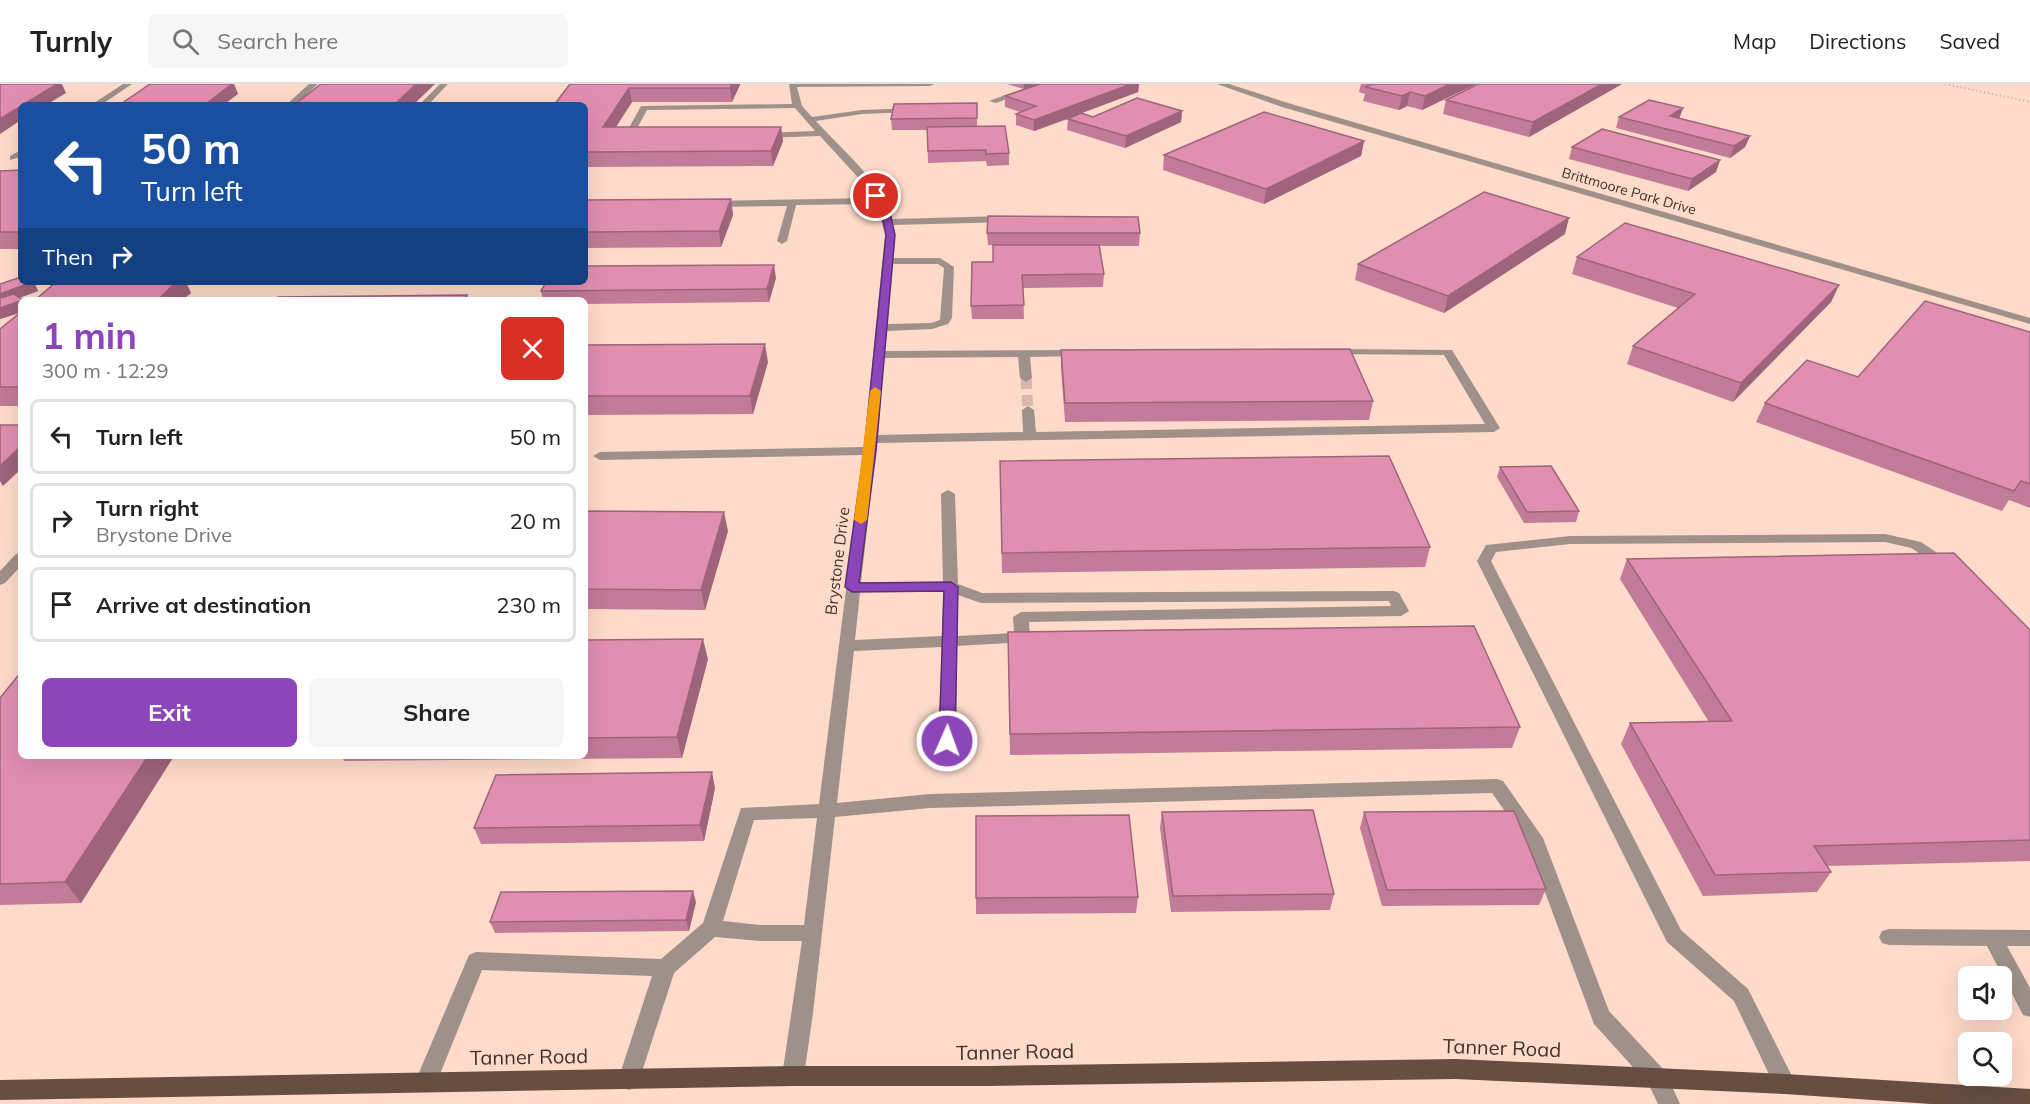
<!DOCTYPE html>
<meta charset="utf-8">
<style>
body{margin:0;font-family:Mulish,sans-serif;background:#f6f6f6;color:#222;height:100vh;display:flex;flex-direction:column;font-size:22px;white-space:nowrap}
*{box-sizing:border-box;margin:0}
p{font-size:20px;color:#767676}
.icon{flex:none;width:33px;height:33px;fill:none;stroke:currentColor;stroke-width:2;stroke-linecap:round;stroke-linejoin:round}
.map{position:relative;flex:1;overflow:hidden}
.drawer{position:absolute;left:18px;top:213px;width:570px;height:462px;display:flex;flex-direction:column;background:#fff;border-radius:9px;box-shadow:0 6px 24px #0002}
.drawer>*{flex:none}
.guide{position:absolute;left:18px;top:18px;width:570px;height:183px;border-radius:9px;box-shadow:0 6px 24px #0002;background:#1a4fa0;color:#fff;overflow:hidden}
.buttons{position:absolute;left:1958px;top:882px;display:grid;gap:12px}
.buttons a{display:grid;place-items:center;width:54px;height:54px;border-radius:9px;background:#fff;box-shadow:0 6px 24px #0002;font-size:30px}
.pin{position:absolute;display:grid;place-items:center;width:51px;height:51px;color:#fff;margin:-26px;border:3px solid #fff;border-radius:50%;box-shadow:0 2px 6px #0007}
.me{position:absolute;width:66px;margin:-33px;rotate:2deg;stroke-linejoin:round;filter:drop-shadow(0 0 4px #0008)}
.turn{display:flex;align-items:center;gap:21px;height:126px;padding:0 24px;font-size:27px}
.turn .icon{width:78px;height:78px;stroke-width:2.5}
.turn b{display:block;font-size:42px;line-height:51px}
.then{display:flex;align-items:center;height:57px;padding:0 24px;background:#0003;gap:12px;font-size:22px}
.round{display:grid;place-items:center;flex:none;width:63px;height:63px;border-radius:9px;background:#f6f6f6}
.headline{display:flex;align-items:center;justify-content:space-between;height:102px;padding:0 24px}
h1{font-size:36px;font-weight:700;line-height:45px;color:#8d46b9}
.action{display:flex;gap:12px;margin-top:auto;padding:12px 24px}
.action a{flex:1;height:69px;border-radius:9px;background:#8d46b9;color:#fff;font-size:24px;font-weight:700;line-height:69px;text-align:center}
.action a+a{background:#f6f6f6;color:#222}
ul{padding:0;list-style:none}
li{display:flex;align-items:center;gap:18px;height:75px;margin:0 12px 9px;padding:0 12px;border:3px solid #e0e0e0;border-radius:9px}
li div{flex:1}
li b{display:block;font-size:22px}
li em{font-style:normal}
header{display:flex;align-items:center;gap:36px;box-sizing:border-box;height:84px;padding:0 30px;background:#fff;border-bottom:2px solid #e0e0e0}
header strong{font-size:28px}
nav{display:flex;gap:33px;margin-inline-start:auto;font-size:21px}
.search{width:420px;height:54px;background:#f6f6f6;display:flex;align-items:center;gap:15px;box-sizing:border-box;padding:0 21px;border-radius:9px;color:#767676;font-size:22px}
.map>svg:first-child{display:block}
</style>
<header>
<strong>Turnly</strong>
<div class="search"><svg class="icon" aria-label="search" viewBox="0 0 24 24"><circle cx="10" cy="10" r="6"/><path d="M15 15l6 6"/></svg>Search here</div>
<nav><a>Map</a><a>Directions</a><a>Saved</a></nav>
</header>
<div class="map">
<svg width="2030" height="1020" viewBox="0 0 2030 1020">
<rect width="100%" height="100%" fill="#fedaca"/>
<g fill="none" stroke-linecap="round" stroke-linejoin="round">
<path stroke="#d8b8aa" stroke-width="11" stroke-dasharray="11 6" stroke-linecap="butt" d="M1026,294L1028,326"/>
<path stroke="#c3a699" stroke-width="2" stroke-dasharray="1 3" stroke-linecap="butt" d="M1945,0L2030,18"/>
<path fill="#9f9189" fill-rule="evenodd" d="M123,0H132L101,21H91Z
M309,0H318L295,21H286Z
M440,0H448L428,21H419Z
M789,0H934L930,2L797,3L802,22L812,33L862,26L916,24V28H913L862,30L816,37C839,63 885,101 892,135L1007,132L1012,135L1007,138L893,141L895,151L893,174H940L954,183L952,234L948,240L932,245L887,247L885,267L1080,266L1086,269L1080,272L1030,273L1032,294L1026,298L1020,294L1018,273L884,274L878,351L1023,348L1022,326L1028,322L1034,326L1036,348L1485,340L1444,271L1328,270V266L1332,265L1452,266L1500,344L1494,348L877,359L861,498H943L941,410L948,406L955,410L958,500L982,509L1394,507L1399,509L1409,527L1401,532L1029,538L1030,554L1028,558L957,562L956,657L953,661L947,663L941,661L938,657L942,563L854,567L837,719L930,710L1497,695L1503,697L1543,754L1609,927L1665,987L1680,1020H1658L1649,1001L1594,940L1526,757L1492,709L930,724L835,733L813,929L804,992L801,999L793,1002L785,999L782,992L802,857H760L715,853L674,889L637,1003L629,1006L621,1003L618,996L652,892L482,886L434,1005L426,1008L418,1005L415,998L469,871L476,868L661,875L703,839L741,724L819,720L863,371L600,376L593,372L600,368L864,363L885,151L877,120L796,121L787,157L782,160L777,157L787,122L712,123L707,120L712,117L874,114L865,101L820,52L760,54L759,52L763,49L815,47L795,24L647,26L634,50L640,51V55L628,56L624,53L641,22L792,20ZM892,180H938L944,184L940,236L931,239L887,240ZM860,508H943L942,552L855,556ZM958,511L981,519L1389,517L1391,522L1021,528L1013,533L1014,549L958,552ZM817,734L804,841H760L723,837L754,736Z
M1036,0H1048L996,19L989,17Z
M1217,0H1229L1288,19L2030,234V240L1282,23Z
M21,66V73L10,76V72Z
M1885,450L1921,458L1952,479L1945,484L1940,482L1911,464L1885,458L1570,460L1496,468L1491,477L1681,846L1748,905L1796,1000L1793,1007L1785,1010L1777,1007L1734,917L1667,858L1477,477L1486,461L1570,452Z
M21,469V482L5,499L0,501V487L16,470Z
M1889,845L2030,846V862H2007L2030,904V933L2023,931L1987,862L1889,861L1882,859L1879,853L1882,847Z"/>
<path fill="#664e41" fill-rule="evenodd" d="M1456,975L1785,990L2030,1005V1020H1931L1785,1010L1456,995L989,1002H793L0,1016V996L793,982H989Z"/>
</g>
<path fill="#c27b98" d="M150,0H234L238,10L223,21H122L121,20Z
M570,0H740L732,18H632L616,43H781L783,57L773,82L585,83V21Z
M1007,0H1040L1024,5Z
M1040,0H1139L1138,8L1081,29L1093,33L1182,27L1181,38L1125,64L1067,46L1068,35L1034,47L1016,41V30L1020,28L1005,23V12Z
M1361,0H1476L1422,26L1407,22L1399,26L1363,17L1365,10L1359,8Z
M1622,0L1529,53L1443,30L1446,16Z
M977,19V42L1009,69V81L987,82L986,77L928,79L927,46H892L891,35Z
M1683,24L1679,34L1750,52L1745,63L1730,74L1616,44L1619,33Z
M1364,57L1361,72L1264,120L1163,86L1164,71Z
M1572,63L1720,76L1716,88L1688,107L1569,75Z
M21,86V165H0V87Z
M731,115L733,131L721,163L585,164V116Z
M987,149H1140L1139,162H1100L1104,190L1103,203L1023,204L1024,235H972L971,222L993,178L998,161H988Z
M1565,150L1444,229L1355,196L1358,180Z
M1577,173L1839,201L1831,218L1733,318L1627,280L1633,262L1678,224L1572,190Z
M776,194L769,218L585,220V216H543L541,207Z
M21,198H34L38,207L19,214L21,216V322H0V245L20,229L0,235V200Z
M2030,248V424L2009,416L2002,427L1756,338L1765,319L1858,293Z
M585,261L768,278L753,330L585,331Z
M1061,266L1373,317L1369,336L1065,338L1061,284Z
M1000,377L1430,463L1425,483L1002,489Z
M1500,383L1579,427L1576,438L1524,439L1497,393Z
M585,427L728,447L705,526L585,525Z
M1627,475L2030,546V777L1827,782L1831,788L1817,808L1703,812L1621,660L1630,639L1709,638L1620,495Z
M1008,548L1520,643L1512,664L1010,671Z
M585,556L708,575L682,674L344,677L342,672H585Z
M0,614L21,672H174L81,819L0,821Z
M715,704L704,757L481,760L474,744Z
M1162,728L1334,810L1330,826L1171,828L1160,744Z
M1364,728L1546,805L1539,821L1382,822L1360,744Z
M1138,813L1136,829L976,830V814Z
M696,818L689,847L495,849L490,838Z"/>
<path fill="#9e647c" d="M57,0H62L66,9L46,21H22Z
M232,0H234L238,10L223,21H208L207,19Z
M416,0H435L413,21H394Z
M732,0H740V1L732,18L730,4Z
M1024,0H1040L1024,5Z
M1131,0H1139L1138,8L1034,47V36Z
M1450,0H1476L1422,26L1425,12Z
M1602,0H1622L1529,53L1533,38Z
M629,4L632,18L606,58L603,43Z
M1410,8L1407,22L1399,26L1402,12Z
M21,22V36L0,50V35Z
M1683,24L1679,35L1670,32Z
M1182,27L1181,38L1125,64L1126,52Z
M781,43L783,57L773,82L771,67Z
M1750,52L1745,63L1730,74L1734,62Z
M1364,57L1361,72L1264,120L1266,105Z
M1720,76L1716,88L1688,107L1692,95Z
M731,115L733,131L721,163L719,147Z
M1569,134L1565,150L1444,229L1448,212Z
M774,181L776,194L769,218L767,205Z
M32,198H34L38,207L0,221V210Z
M176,198H186L191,209L183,216H158Z
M1839,201L1831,218L1733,318L1741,299Z
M467,211L469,216H464Z
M21,217V228L0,235V224Z
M765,260L768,278L753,330L750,312Z
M21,362V385L3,402L0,397V382Z
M724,428L728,447L705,526L701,506Z
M703,555L708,575L682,674L677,653Z
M148,672H174L81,819L65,798Z
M712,688L715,704L704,757L700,741Z
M693,807L696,818L689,847L686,836Z"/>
<path fill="#e18fb1" stroke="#9e647c" stroke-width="1.5" d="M0,0H57L0,35Z
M150,0H232L207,19L121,20Z
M321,0H416L394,21H294Z
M570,0H732L730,4H629L603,43H781L771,67L585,68V21H554Z
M1040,0H1131L1034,36L1016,30L1036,22L1005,12Z
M1372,0H1450L1425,12L1410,8L1402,12L1366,3Z
M1478,0H1602L1533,38L1446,16Z
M1137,14L1182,27L1126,52L1068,35L1081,29L1093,33Z
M1649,16L1683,24L1670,32L1750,52L1734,62L1619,33Z
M977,19V34L891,35L894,20Z
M1264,28L1364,57L1266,105L1164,71Z
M1005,42L1009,69L986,70V66L928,67L927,43Z
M1602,45L1720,76L1692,95L1572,63Z
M21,86V148H0V87Z
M1484,108L1569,134L1448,212L1358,180Z
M731,115L719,147L585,148V116Z
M988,132L1138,133L1140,149H987Z
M1625,139L1839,201L1741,299L1633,262L1695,210L1577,173Z
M993,161H1099L1104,190L1022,191L1024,221L971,222L972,178H993Z
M774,181L767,205L541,207L546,198H585V182Z
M21,193V198H32L0,210V200Z
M56,198H176L158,216H35Z
M14,210L23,216L0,224V214Z
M467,211L464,216H275L278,213Z
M1925,217L2030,248V400L2021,397L2014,407L1765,319L1807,276L1858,293Z
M21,228V303H0V245Z
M765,260L750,312H585V261Z
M1350,265L1373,317L1065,319L1061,266Z
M0,341H21V362L0,382Z
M1389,372L1430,463L1002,469L1000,377Z
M1551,382L1579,427L1527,428L1500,383Z
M585,427L724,428L701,506L585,505Z
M1954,469L2030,546V756L1814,762L1831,788L1715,791L1630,639L1732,637L1627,475Z
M1474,542L1520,643L1010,650L1008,548Z
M703,555L677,653L585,654V556Z
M21,588V672H148L65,798L0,800V614Z
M712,688L700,741L474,744L496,691Z
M1313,726L1334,810L1173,812L1162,728Z
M1514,727L1546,805L1387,806L1364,728Z
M1129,731L1138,813L976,814V732Z
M693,807L686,836L490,838L501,808Z"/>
<path fill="#8d46b9" stroke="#5c2e78" stroke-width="1.5" d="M873,110H879L889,124L895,151L876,367L859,499L951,498L958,503L955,657L953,661H942L939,657L944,507L852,508L845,503L864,367L886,151L881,124L872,112Z"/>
<path fill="#f59e0b" d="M875,303L881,307L867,436L861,440L854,436L870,307Z"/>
<g text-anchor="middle" stroke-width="5" stroke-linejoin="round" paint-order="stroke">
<g font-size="14" fill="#40322c" stroke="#fedaca">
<text transform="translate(1629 107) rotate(16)" y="5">Brittmoore Park Drive</text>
</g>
<g font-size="16" fill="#40322c" stroke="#fedaca">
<text transform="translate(837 477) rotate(-83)" y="6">Brystone Drive</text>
</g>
<g font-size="20" fill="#40322c" stroke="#fedaca">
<text transform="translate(1502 964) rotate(2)" y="7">Tanner Road</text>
<text transform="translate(1015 968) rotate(-1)" y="7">Tanner Road</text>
<text transform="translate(529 973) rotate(-1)" y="7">Tanner Road</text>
</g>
</g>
</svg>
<div class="buttons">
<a><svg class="icon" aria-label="sound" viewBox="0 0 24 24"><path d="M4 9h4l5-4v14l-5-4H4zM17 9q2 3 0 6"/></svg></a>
<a><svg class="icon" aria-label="search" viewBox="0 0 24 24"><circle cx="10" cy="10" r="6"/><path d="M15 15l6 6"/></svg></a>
</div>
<div class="pin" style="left:876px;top:112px;background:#d93025"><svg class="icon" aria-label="arrive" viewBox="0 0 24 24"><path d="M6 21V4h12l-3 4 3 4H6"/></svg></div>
<svg class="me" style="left:947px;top:657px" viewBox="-20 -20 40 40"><circle r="17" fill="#8d46b9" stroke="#fff" stroke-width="3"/><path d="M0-11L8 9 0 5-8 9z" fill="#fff"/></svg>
<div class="guide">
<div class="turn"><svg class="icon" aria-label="left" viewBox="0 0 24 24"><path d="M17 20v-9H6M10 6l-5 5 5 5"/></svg><div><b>50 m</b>Turn left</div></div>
<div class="then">Then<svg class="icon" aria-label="right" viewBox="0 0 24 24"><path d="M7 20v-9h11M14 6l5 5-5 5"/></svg></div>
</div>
<section class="drawer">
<div class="headline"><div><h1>1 min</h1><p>300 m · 12:29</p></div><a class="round" style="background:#d93025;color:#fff"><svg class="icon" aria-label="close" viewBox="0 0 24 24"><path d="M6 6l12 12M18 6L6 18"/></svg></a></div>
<ul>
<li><svg class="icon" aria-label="left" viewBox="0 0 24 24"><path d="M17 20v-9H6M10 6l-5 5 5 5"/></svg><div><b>Turn left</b></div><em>50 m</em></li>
<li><svg class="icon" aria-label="right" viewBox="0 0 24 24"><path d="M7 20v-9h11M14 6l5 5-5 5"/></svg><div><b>Turn right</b><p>Brystone Drive</p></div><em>20 m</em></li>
<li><svg class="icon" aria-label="arrive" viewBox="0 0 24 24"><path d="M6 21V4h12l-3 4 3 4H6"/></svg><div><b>Arrive at destination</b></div><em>230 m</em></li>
</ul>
<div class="action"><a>Exit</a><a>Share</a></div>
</section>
</div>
